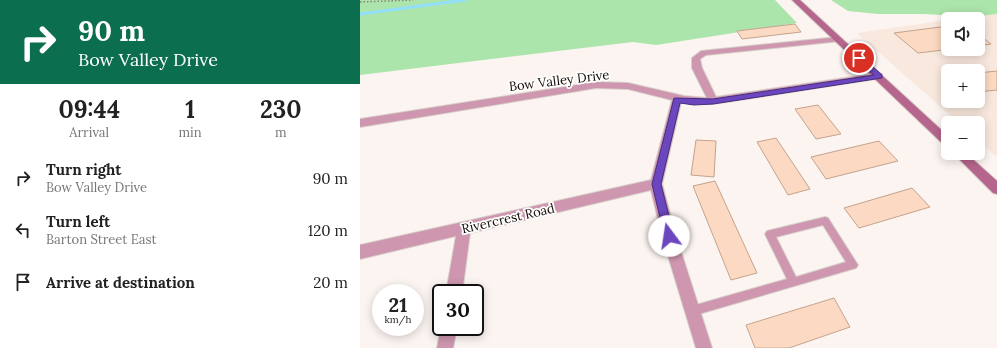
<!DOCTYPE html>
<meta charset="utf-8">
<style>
body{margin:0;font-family:Lora,serif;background:#f6f6f6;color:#222;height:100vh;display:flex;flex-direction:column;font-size:15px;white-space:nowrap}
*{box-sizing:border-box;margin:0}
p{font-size:13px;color:#767676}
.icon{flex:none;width:22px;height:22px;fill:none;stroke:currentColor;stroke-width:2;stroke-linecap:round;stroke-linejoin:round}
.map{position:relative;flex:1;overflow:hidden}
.drawer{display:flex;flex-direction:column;background:#fff;width:360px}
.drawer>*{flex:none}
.guide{background:#0b6e4f;color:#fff;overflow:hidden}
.buttons{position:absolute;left:581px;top:12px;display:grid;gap:8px}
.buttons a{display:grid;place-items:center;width:44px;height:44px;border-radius:6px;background:#fff;box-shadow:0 2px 10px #0003;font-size:20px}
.speed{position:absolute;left:12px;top:284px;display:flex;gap:8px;font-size:20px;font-weight:700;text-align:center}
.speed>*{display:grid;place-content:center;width:52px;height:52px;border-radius:50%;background:#fff;box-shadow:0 2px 10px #0003;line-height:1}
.speed small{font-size:10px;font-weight:400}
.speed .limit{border:2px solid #111;border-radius:6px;background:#fff;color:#111}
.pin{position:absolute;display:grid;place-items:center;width:34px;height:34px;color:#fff;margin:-17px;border:2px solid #fff;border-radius:50%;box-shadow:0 1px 4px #0007}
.me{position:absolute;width:44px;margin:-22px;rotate:346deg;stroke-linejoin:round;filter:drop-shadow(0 0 3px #0008)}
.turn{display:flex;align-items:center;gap:14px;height:84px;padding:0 12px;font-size:18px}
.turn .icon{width:52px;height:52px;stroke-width:2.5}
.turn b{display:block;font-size:28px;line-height:34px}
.eta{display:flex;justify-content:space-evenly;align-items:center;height:68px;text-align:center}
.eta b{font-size:24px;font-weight:800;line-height:28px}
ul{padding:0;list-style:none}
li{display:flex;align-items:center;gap:12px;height:52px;padding:0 12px}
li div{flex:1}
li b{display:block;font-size:15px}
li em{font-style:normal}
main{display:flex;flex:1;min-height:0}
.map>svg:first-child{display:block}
</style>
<main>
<section class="drawer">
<div class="guide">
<div class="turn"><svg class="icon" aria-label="right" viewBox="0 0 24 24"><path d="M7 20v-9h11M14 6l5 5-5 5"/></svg><div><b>90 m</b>Bow Valley Drive</div></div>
</div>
<div class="eta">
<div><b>09:44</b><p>Arrival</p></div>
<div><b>1</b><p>min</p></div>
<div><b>230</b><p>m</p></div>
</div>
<ul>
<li><svg class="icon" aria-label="right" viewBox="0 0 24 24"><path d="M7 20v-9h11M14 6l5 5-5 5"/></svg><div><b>Turn right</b><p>Bow Valley Drive</p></div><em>90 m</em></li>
<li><svg class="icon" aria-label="left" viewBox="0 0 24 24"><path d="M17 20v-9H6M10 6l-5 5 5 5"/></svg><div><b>Turn left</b><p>Barton Street East</p></div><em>120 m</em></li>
<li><svg class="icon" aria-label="arrive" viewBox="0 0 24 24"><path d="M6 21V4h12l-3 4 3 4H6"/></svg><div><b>Arrive at destination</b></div><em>20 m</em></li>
</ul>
</section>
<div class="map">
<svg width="637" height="348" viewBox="0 0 637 348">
<rect width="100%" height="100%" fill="#fcf4f0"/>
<path fill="#f9e8dd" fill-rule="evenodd" d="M637,14V157L618,140V123H599L497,33L588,20V49H618V19H598ZM588,71H618V101H588Z"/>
<path fill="#ace5ac" d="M0,0H415L437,23L296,45L273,42L0,75Z
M471,0H637V14L613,17L565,14H518L488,11Z"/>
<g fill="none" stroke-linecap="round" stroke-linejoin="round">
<path stroke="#91dffa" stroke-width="3" d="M0,14L105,0"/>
</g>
<path fill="#fcd9c2" stroke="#c4a38d" d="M435,24L441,32L382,39L377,31Z
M588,26V49H592L558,53L534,33Z
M618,34L631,44L618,46Z
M637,71V90L618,92V73Z
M458,105L481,134L456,139L435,109Z
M416,138L450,189L428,195L397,142Z
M336,140L356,141L354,177L331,175Z
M519,141L538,161L466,179L451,157Z
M355,181L397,273L371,280L333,186Z
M552,188L570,207L499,228L484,208Z
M474,298L490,327L429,348H395L386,325Z"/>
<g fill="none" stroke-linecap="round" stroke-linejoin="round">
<defs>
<path id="service" d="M465,217L468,218L496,262L498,265L496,268L332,316L328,315L327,311L328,307L332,306L427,279L405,234L407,231ZM463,225L486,262L436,277L416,237Z"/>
<path id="minor" d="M478,37L482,39L481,41L346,55L340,59L342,68L356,97L519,73L522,74V78L353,104L321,102L302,184L316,236L352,348H336L302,236L291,190L110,233L102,293H86L96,236L0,259V245L291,180L312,100L268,89L236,88L0,127V119L236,82L268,83L324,96L347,98L332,68V58L341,51Z
M81,327H97L93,348H77Z"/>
<path id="secondary" d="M432,0H440L588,136V146L584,145Z
M593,153H606L637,181V194L633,193Z"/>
</defs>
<use href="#service" stroke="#d7cfca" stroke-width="2"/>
<use href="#minor" stroke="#d7cfca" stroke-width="2"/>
<use href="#secondary" stroke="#d7cfca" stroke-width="2"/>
<path stroke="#8a817b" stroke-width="1.5" stroke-dasharray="1.5 2" stroke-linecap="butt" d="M0,2L53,0"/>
<use href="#service" fill="#ce96af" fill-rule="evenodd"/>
<use href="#minor" fill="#ce96af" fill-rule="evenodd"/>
<use href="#secondary" fill="#b6658c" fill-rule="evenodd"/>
</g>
<path fill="#6c46bf" stroke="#462e7c" d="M496,56H501L522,75V78L353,104L334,105L320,103L301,184L314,236L312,239H305L292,184L314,98L353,99L514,75L496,59Z"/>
<g text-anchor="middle" stroke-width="3.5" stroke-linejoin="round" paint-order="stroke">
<g font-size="13" fill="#160b04" stroke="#fff">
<text transform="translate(199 80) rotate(-7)" y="5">Bow Valley Drive</text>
<text transform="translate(148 218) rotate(-13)" y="5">Rivercrest Road</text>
</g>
</g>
</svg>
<div class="buttons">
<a><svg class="icon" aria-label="sound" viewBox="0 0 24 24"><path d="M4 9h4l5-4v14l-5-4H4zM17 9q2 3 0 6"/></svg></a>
<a>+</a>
<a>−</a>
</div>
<div class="speed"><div>21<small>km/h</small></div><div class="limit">30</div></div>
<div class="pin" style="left:499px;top:58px;background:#d93025"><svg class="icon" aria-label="arrive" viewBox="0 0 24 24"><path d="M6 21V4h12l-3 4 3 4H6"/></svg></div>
<svg class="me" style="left:309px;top:236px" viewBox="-20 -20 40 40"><circle r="19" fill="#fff"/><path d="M0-13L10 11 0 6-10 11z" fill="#6c46bf"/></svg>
</div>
</main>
